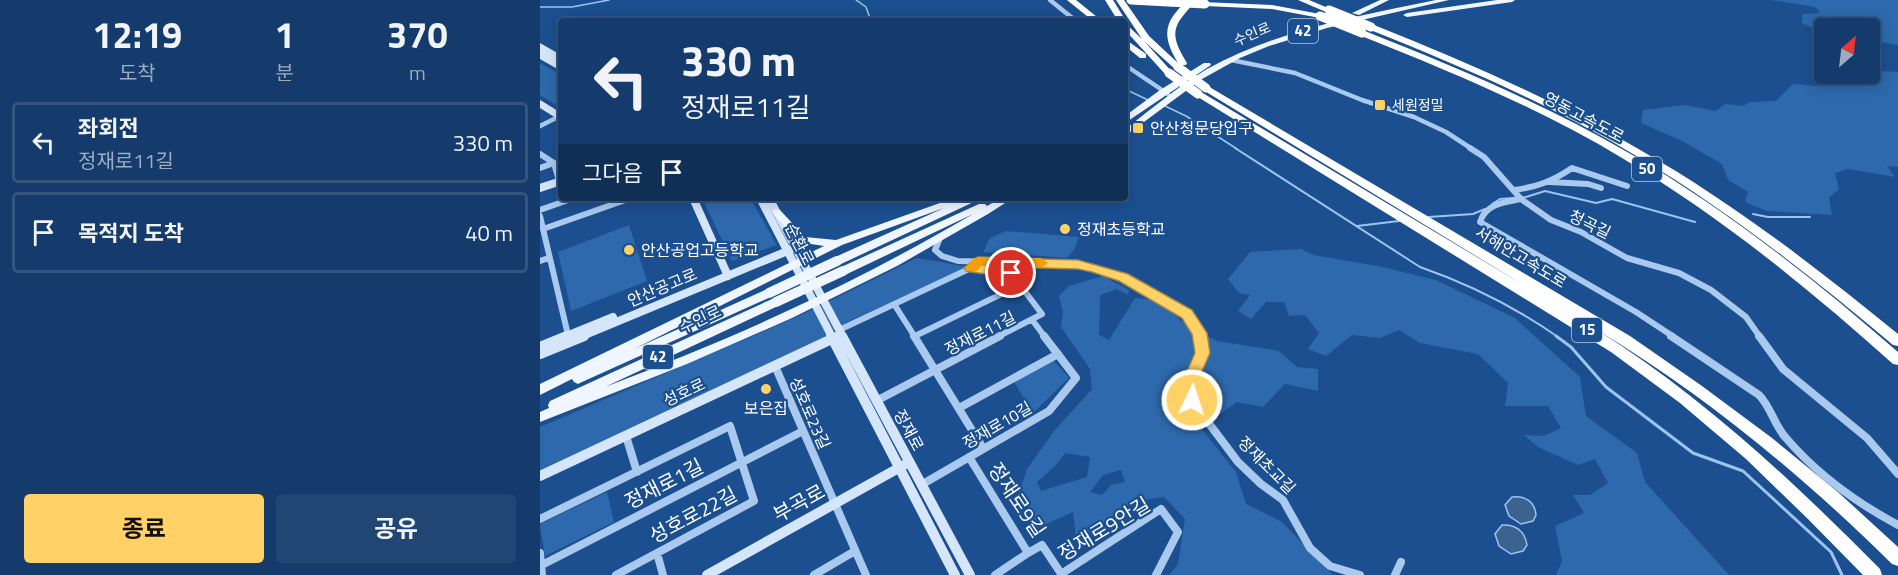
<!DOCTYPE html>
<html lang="ko">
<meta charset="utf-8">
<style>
body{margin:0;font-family:"Titillium Web","Noto Sans KR",sans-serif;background:#214673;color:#f1f3f6;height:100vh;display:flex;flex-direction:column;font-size:22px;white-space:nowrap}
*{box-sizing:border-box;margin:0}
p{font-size:20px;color:#9dadc1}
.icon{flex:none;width:33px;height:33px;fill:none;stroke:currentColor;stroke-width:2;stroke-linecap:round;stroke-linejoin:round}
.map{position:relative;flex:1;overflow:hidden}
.side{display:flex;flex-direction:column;background:#143b6b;width:540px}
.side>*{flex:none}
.banner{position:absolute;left:18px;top:18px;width:570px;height:183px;border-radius:6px;box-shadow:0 3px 15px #0003,0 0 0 2px #33557e;background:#143b6b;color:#f1f3f6;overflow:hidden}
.needle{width:39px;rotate:28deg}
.controls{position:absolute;left:1274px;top:18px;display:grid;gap:12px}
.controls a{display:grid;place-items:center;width:66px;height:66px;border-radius:6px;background:#143b6b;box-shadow:0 3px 15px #0003,0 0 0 2px #33557e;font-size:30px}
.pin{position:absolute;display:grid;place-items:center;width:51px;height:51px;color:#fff;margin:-26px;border:3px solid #fff;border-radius:50%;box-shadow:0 2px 6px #0007}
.me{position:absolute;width:66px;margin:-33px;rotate:4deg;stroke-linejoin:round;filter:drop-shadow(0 0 4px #0008)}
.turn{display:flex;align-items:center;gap:21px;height:126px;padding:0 24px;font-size:27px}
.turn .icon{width:78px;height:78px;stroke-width:2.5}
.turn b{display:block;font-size:42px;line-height:51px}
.then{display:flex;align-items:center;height:57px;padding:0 24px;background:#0003;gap:12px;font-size:22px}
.eta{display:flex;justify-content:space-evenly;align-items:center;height:102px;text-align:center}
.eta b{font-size:36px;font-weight:700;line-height:42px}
.button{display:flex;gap:12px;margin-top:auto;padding:12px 24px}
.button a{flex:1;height:69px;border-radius:6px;background:#ffd166;color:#111;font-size:24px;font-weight:700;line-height:69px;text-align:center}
.button a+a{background:#214673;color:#f1f3f6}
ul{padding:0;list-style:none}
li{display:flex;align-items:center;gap:18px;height:81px;margin:0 12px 9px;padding:0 12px;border:3px solid #33557e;border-radius:6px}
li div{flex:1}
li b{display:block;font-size:22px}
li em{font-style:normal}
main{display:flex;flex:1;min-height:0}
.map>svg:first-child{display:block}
</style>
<main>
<section class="side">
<div class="eta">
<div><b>12:19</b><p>도착</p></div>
<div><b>1</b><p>분</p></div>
<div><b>370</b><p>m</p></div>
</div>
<ul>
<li><svg class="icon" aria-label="left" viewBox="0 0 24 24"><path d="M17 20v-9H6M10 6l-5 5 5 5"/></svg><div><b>좌회전</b><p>정재로11길</p></div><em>330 m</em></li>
<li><svg class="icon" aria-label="arrive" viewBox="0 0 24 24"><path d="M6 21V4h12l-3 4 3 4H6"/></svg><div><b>목적지 도착</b></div><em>40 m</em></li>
</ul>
<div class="button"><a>종료</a><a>공유</a></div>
</section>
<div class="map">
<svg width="1358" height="575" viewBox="0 0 1358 575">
<rect width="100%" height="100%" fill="#1b4f8f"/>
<path fill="#2e69ad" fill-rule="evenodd" d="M1231,0H1358V45L1329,40V28H1284V33L1262,23V14L1280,13L1275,7Z
M0,63L21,75V108L0,95Z
M1329,69C1339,73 1348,70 1358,72V167L1347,166L1355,177L1309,169L1295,173L1299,189L1289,198L1292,215L1227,211L1205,202L1208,192L1188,180L1182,164L1142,141L1101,123L1103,110L1145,105L1176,111L1185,104L1203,106L1210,102L1236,101L1253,84C1275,85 1297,92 1313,74H1329Z
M162,198H210L237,245L192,261Z
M89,225L107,281L31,311L18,252Z
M466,231L539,237L534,250L527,258L443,252L450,238Z
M761,249L773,255L838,266L896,280L975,318L1040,377L1046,416L1097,453L1105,482L1189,575H1016L1022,561L1015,526L1044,513L1033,495H1050L1068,483L1055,459L1038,465L998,447L984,435L1004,436L1021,428L1008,406H965L968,383L938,354L880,343L859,330L840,338L812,335L786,356L768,349L779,333L765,315L749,316L744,302H726L711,319L698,311L710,295L699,293L688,279L710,252Z
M377,258L428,267L307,322L272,345L0,472V427L261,315Z
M563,276L589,290L588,295L577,289L560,295L559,335L569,340L595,298L617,300L644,323L677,341L739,351L757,367L778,369V391L745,384L723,407L697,402L672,420L659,399L641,403L696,472L706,504L742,522L793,575H629L638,564L645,519L624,497L592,502L553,536L536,537L533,512L495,529L475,504L487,469L514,431L552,389L550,369L521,327L523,312L519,296L529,286ZM525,453L550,457L547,477L501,491L497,482L515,466ZM581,470L585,482L571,485L562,495L550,492L563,475Z
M513,360L529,378L493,413L474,382Z
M67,492L74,522L5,556L0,526L2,523Z"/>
<path fill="#3c6290" stroke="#9cc4f0" stroke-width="1.5" d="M972,497C985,495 995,502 996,515L993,521L981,524L969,516L965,505Z
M962,525C975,524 985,531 987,545L983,551L971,554L959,546L955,534Z"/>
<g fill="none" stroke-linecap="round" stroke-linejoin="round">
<path stroke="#9cc4f0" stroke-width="1.5" d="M316,0L326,7L331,21
M0,7H32L69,0
M585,89L608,100
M625,106L646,116L697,149"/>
<path stroke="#9cc4f0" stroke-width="2" d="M695,148L880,267C929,284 975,307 1018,337
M952,204L960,199L986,197L1005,191L1056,203L1072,199L1155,222
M1213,214L1228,217H1270
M889,217L933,214L945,209
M817,226L859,221"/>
<path stroke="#9cc4f0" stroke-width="3" d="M1016,336L1031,347L1066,387L1153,453L1203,471L1291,552L1302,575"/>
<path stroke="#a9c9ee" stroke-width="4.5" d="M510,0L536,21
M691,60L755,73L822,100L874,117L906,132L932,149
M585,65L628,94
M0,126L20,116"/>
<path stroke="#a9c9ee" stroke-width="6" d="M930,148L944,157L981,199L1011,220L1041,232L1087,258L1139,273L1171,290L1206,317L1220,337
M0,154L14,163L19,181
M0,168L14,163
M1010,182L1048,184L1061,188
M974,190C997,187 1013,181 1032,168L1087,186
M981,199C965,202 945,204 940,222L1096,312L1134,337
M0,210L34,198
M0,216L28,335
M3,229L91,198
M400,238L395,250L402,256L418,261L538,264L554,267L584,278L647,314L660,337
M0,261L9,258
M354,304L375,337
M493,321L505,337
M299,330L431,268L471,273L502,314L457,337
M375,336L480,285"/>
<path stroke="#a9c9ee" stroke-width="8" d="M374,336L443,448
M659,336L662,353L648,385L652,401L698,462L721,484L743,500L770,548L790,566L820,575
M1131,336L1219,395C1231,407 1234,425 1246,438C1276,473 1317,503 1358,525
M1219,336L1243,369L1327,438L1358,474
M235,366L326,575
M336,401L460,336
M419,408L518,354
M86,436L97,472
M429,457L488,553L502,545L522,575
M381,485L509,411L536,378L504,336
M0,519L190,426L214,501L76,575
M0,553L2,575
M117,553L123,575
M0,566L263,431
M521,574L621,509L638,532L616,575
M274,575L315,551
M455,575L488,553
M855,575L861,562"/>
<path stroke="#d6e6fa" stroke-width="7" d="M0,47L21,59
M0,55L21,67
M0,104L21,117"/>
<path stroke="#d6e6fa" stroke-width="8" d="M0,188L21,181
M153,198L188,276
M220,198L292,337
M229,198L303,337
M24,337L73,317
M40,337L250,250"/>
<path stroke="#d6e6fa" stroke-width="10" d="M291,336L415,575
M302,336L430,575
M0,347L27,336
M0,354L44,336
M0,476L296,337
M167,575L364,465"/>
<path fill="#f0f6ff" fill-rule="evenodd" d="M840,0H849L819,15L812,13Z
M896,0H909L787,28L729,46L700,58L662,79L585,136V129C612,109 638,86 667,69C738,30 818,16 896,0Z
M957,0H975L972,2L867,17L863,15L867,13Z
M664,63H670L671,65L585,123V116L620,90Z
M414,198H440L438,200L301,264H293L292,261L293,258L404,208L302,245L94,349L225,290H233L234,293L233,296L42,382L38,384L34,382L32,379L0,395V384L284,246L258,242L234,214L232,212L234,210H240L265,237L296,240Z
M461,198H473L448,214L357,266L252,318L147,364L0,422V412L9,408L8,405L10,401L232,299H240L241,302L240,305L65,387C126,363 188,339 247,311C311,282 373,249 433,214L307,274H299L298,271L299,268L439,204H445L447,206Z"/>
<path fill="#fff" fill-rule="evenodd" d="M527,0H536L562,21H553Z
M565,0H573L586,21L585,23L602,39L576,0H584L609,36L638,63C621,35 624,21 648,0H657C634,25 627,31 647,63L646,65H641V69H635L604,41L633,73L629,76L626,75L585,30V21H578Z
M758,0H769L793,10L786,12Z
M662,2L732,5L780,14L784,16L780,18L732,9L665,6L661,4Z
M828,25H834C926,62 1017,101 1102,151C1193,203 1277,268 1358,334V346L1353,345C1272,277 1189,211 1098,157C1013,105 920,66 828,29Z
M819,31H825C915,67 1005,104 1089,153C1186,209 1274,279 1358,352V365L1353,364C1268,288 1180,216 1082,158C999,108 909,71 819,35Z
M585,39L606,54V58H600L585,46Z
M666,85L1090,336L1162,386L1232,438L1299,493L1358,547V566L1352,564C1263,476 1165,395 1057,330C1162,396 1253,481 1340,569L1342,575H1323L1268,519L1206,459L1140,403L1071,352L653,94L655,92H661L987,287L663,90V86Z"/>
<path stroke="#f0f6ff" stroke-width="10" d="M229,293L297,261
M236,302L303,271"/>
<path stroke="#fff" stroke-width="9" d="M591,0L665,4
M789,10L831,27
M780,16L822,33
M638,67L666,88
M629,73L658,94"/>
</g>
<path fill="#ffd166" stroke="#a68842" stroke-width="1.5" d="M438,257L538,260L588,274L652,310L667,333L670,353L656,385L659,400L657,405L652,407L646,405L641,385L655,353L652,334L642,318L579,281L552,272L538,269L462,267L476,270L478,273L471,278L426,271L424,268Z"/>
<path fill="#f59e0b" d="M438,257L501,258L508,263L501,268L441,266L437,271H427L425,268L434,258Z"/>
<g fill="#ffd166" stroke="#1b4f8f" stroke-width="2">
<rect x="834" y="99" width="12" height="12" rx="3"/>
<rect x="592" y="122" width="12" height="12" rx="3"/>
<circle cx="525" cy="229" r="6"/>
<circle cx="89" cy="250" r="6"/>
<circle cx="226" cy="389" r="6"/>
</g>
<g text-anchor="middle" stroke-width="4.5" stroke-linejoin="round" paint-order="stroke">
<g font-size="14" fill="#fff" stroke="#1b4f8f">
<text transform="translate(712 34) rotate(-23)" y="5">수인로</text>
</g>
<g font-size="14" fill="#fff" stroke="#1b4f8f" text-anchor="start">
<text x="852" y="110">세원정밀</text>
</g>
<g fill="#1b4f8f" stroke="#bbcadd" stroke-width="1.5">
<rect x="748" y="19" width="30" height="24" rx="4.5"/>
<rect x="1092" y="157" width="30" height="24" rx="4.5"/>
<rect x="1032" y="318" width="30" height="24" rx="4.5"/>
<rect x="103" y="345" width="30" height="24" rx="4.5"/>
</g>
<g font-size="15" font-weight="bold" fill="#fff">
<text x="763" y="36">42</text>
<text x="1107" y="174">50</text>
<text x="1047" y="335">15</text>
<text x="118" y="362">42</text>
</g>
<g font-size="16" fill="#fff" stroke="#1b4f8f">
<text transform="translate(1044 117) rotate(28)" y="6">영동고속도로</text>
<text transform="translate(1050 224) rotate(26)" y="6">청곡길</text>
<text transform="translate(260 244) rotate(63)" y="6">순환로</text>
<text transform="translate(981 257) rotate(31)" y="6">서해안고속도로</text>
<text transform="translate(122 287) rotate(-23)" y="6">안산공고로</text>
<text transform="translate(160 319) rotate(-25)" y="6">수인로</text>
<text transform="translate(440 333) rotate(-27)" y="6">정재로11길</text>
<text transform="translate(144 392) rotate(-25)" y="6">성호로</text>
<text transform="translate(270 413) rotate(66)" y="6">성호로23길</text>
<text transform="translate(457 425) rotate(-30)" y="6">정재로10길</text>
<text transform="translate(369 430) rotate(62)" y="6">정재로</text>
<text transform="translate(727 465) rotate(45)" y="6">정재초교길</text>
</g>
<g font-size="16" fill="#fff" stroke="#1b4f8f" text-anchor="start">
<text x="610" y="134">안산청문당입구</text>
<text x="537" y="235">정재초등학교</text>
<text x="101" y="256">안산공업고등학교</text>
<text x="226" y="414" text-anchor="middle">보은집</text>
</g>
<g font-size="20" fill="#fff" stroke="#1b4f8f">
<text transform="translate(124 484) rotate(-27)" y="7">정재로1길</text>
<text transform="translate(477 500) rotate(56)" y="7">정재로9길</text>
<text transform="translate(259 503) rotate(-29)" y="7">부곡로</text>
<text transform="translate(153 515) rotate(-28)" y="7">성호로22길</text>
<text transform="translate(564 529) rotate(-31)" y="7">정재로9안길</text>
</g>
</g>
</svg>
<div class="controls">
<a><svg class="needle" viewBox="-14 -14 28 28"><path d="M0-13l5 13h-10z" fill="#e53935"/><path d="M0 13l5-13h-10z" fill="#9dadc1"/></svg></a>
</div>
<div class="pin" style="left:471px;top:273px;background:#d93025"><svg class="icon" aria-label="arrive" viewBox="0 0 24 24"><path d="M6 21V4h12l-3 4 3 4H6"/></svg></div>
<svg class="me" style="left:652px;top:400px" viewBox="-20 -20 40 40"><circle r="17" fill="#ffd166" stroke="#fff" stroke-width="3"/><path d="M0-11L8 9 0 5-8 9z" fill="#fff"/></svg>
<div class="banner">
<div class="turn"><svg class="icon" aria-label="left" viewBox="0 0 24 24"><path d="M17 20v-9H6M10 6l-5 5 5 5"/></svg><div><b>330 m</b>정재로11길</div></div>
<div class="then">그다음<svg class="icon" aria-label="arrive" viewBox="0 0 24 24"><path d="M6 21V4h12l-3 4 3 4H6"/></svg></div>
</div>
</div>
</main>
